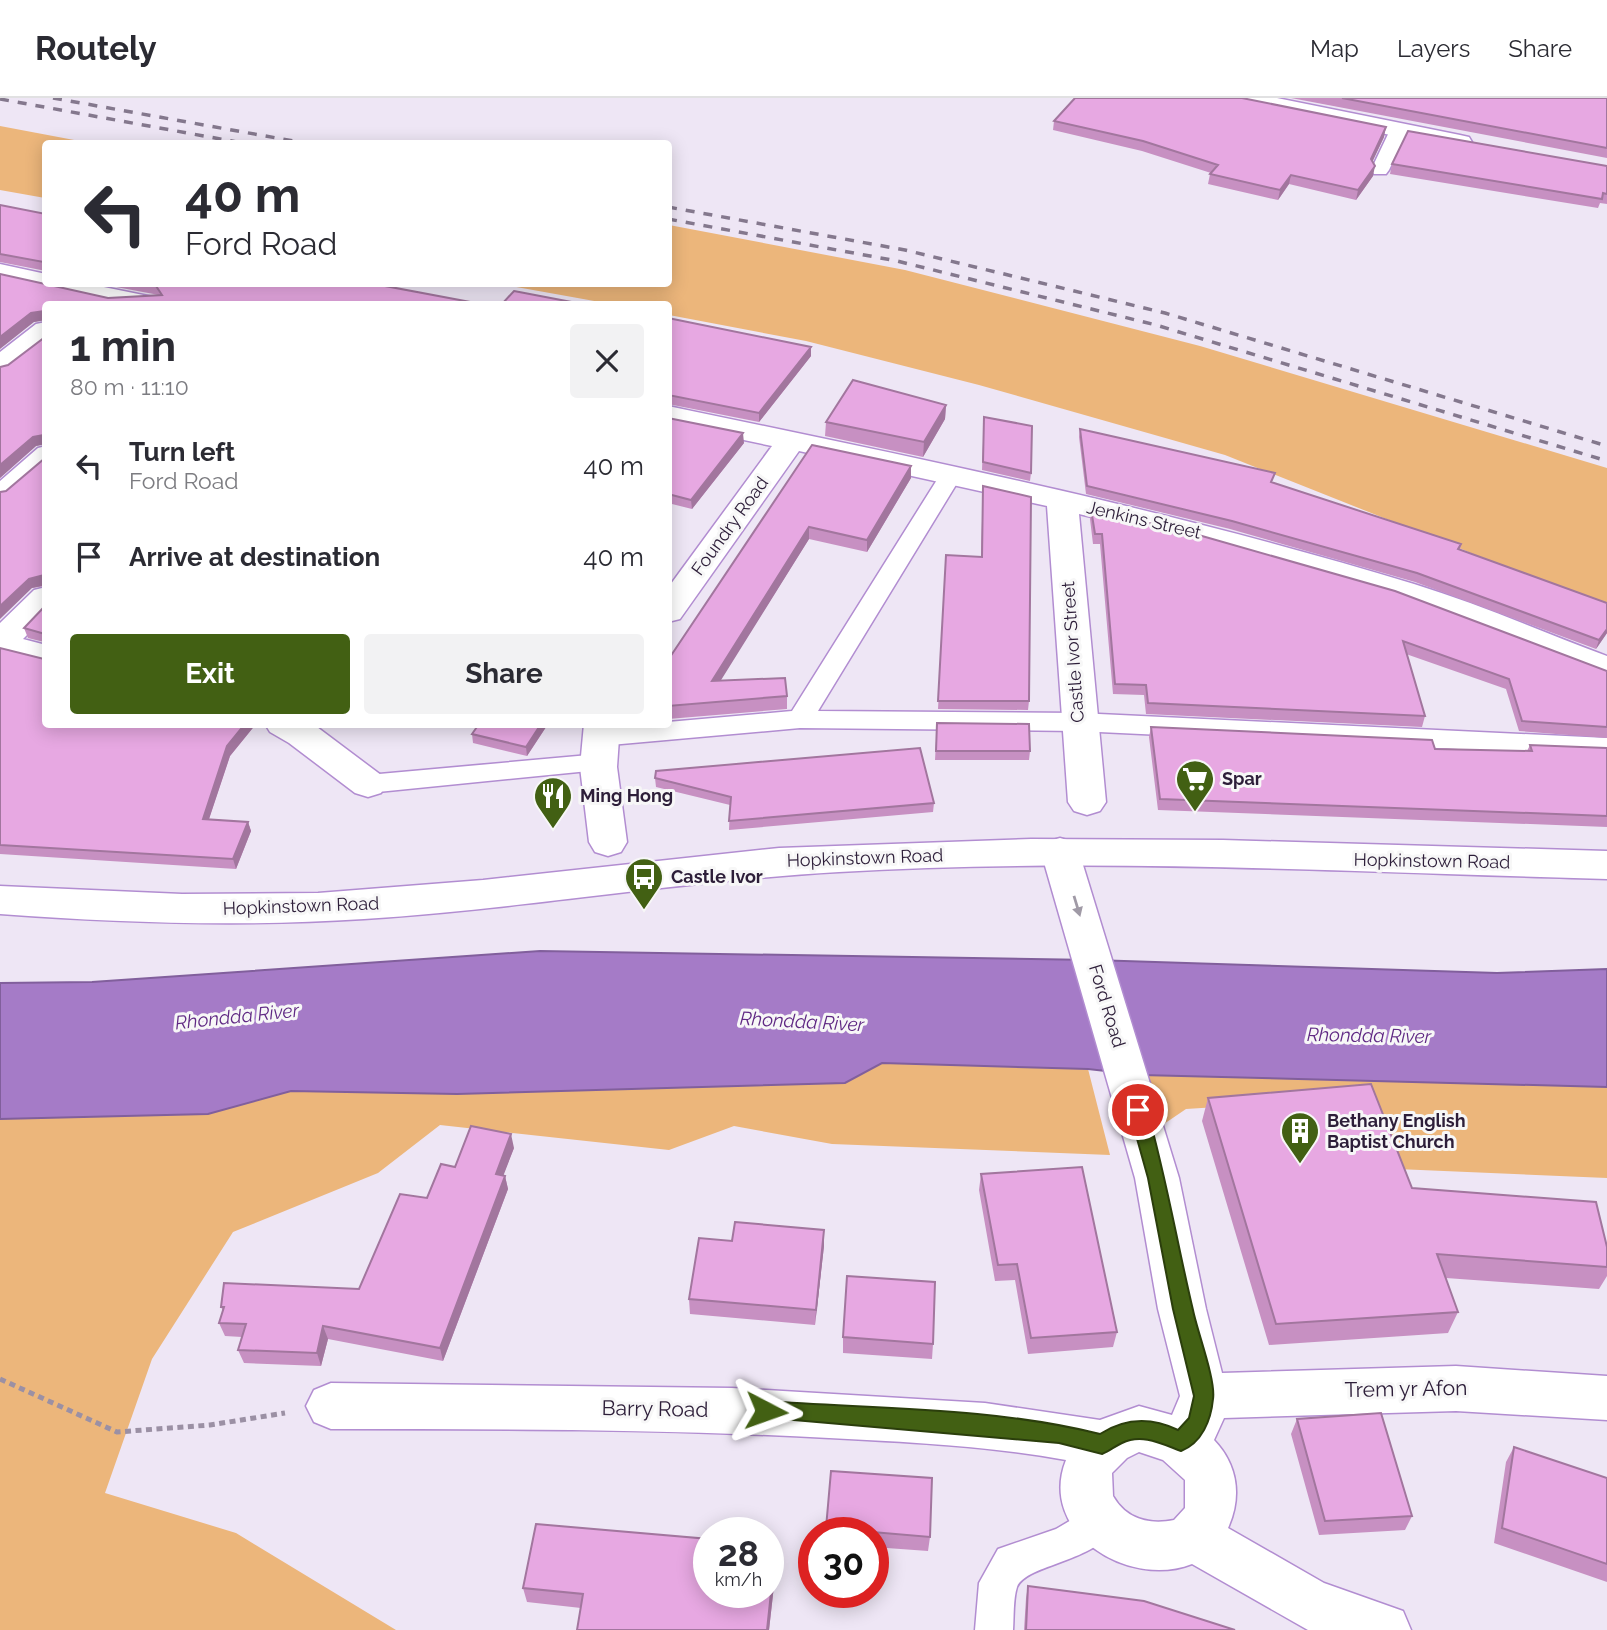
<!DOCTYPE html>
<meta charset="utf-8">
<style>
body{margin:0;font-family:Raleway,sans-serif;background:#f2f2f3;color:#2b2b33;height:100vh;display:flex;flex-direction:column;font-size:26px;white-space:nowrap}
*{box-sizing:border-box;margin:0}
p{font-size:23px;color:#7c7c81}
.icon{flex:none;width:38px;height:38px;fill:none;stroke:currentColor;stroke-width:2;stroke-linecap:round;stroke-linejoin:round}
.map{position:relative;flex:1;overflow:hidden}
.sheet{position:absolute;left:42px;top:203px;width:630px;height:427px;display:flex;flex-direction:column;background:#fff;border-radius:7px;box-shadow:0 4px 18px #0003}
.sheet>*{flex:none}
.banner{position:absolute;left:42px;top:42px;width:630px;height:147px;border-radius:7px;box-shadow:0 4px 18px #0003;background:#fff;color:#2b2b33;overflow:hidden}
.speed{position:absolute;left:693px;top:1419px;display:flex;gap:14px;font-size:35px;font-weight:700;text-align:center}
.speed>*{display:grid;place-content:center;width:91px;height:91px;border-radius:50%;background:#fff;box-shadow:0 4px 18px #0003;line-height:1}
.speed small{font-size:18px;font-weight:400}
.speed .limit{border:10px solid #d22;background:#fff;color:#111}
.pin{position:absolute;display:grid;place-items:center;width:60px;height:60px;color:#fff;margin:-30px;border:4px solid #fff;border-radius:50%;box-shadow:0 2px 7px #0007}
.me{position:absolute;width:77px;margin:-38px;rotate:94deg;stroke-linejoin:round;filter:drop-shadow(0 0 5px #0008)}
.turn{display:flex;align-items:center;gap:24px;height:147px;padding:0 28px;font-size:32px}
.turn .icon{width:91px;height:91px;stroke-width:2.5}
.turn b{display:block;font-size:49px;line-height:60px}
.round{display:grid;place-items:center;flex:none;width:74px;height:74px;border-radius:7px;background:#f2f2f3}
.headline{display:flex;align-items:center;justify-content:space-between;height:119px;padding:0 28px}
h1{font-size:42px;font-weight:700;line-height:52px}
.action{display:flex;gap:14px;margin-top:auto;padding:14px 28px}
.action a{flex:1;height:80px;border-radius:7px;background:#426013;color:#fff;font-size:28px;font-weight:700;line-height:80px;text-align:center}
.action a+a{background:#f2f2f3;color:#2b2b33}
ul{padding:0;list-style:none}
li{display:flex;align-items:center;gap:21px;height:91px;padding:0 28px}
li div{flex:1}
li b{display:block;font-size:26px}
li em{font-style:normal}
header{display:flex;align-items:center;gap:42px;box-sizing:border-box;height:98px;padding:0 35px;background:#fff;border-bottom:2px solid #e1e1e2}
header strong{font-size:33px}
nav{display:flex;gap:38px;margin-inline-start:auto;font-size:24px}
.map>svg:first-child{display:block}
</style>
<header>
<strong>Routely</strong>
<nav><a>Map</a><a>Layers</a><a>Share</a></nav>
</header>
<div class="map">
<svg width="1607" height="1532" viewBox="0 0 1607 1532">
<rect width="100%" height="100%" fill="#eee6f5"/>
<path fill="#ecb67b" d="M0,28L90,45L46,46L45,100L0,92Z
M669,127L905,172L1200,248L1607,370V515L1457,449L1225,357L979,287L806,243L669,217L668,206H611L499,186H668Z
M882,965L1088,971L1110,1057L832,1046L734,1028L669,1052L440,1027L378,1075L233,1134L152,1261L105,1395L236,1435L396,1532H0V1018L281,990L845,985Z
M1141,977L1607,989V1080L1397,1071L1371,999L1186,1011L1158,1030Z"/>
<path fill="#a57bc7" stroke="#815f9c" stroke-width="2" d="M540,853L1093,862L1497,875L1607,871V989L1141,977L1088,971L882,965L845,985L457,996L291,993L208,1016L0,1021V885L92,884Z"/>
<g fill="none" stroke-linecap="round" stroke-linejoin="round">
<defs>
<path id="service" d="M1399,27L1408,32L1389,72L1386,76H1374L1371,72L1390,32Z
M46,348V367L8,400L0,402V383L38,350Z
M951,370L962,377L818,613L1078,615L1607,640V658L1078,633L800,630L599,648L590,645L586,639L590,633L599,630L668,626V624L792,613L940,377Z
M600,656L609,659L613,665L609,671L368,695L359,693L355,686L359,679L368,677Z
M1100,1405L1113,1410L1119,1423C1100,1465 1027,1465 1017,1489C1013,1501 1014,1519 1013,1532H975L979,1485L998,1451L1056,1431Z"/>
<path id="minor" d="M1230,0H1277L1460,37L1469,39L1472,44L1469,49L1460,51L1242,7L1234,5Z
M0,166L46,176V186H89L158,200L162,206H111L0,182Z
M46,224V246L10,274L0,277V254L36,226Z
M668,308C918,360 1169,411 1414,486C1479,506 1543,534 1607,558V582L1393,501L1201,445L1079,416L1106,704L1100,713L1087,717L1074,713L1068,704L1047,408L799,353L680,521L668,524V490L772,348L668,326Z
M46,489V518L23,541L46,547V569L0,557V525L34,492Z
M265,626H313L381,677L386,686L381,695L368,699L355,695L289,645L270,634Z
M584,626H620L617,669L627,744L621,754L608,758L595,754L589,744L580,669Z
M1060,740L1074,744L1079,754L1179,1080L1206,1211L1222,1275L1456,1268L1607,1278V1322L1456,1313L1224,1320L1214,1342C1238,1367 1242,1399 1228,1430L1324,1485L1403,1513L1411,1532H1308L1192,1466C1129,1491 1037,1435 1066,1362C988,1348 908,1344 829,1340C663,1331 497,1331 331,1331L314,1324L306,1308L314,1292L331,1285L732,1290L985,1305L1100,1322L1139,1308L1172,1317L1180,1298L1158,1211L1135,1080L1041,754L1046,744ZM1139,1354L1163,1362L1185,1382V1410L1174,1422C1149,1427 1126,1421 1113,1398L1112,1375L1127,1360Z"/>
<path id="primary" d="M1031,741L1223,742L1607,753V781C1351,774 1094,759 839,774C680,783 523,811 364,821C242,829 121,825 0,816V788L182,796L318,795L483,782L779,750Z"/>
</defs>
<use href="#service" stroke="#b28dd1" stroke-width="3"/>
<use href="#minor" stroke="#b28dd1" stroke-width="3"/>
<use href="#primary" stroke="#b28dd1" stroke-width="3"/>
<path stroke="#9b90a4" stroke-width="5" stroke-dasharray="6 4.5" stroke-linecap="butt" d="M0,1281L117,1334L210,1327L285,1315"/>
<use href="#service" fill="#fff" fill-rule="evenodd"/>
<use href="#minor" fill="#fff" fill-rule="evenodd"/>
<use href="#primary" fill="#fff" fill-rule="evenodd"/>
<path stroke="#84788d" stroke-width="3.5" stroke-dasharray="9 9" stroke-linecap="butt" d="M53,0L310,46
M0,1L248,46
M668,109L905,152L1165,215L1607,348
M668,121L897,163L1156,227L1607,363"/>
</g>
<path fill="#c790c2" d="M1291,0H1607V60Z
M1054,23L1384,39L1372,64L1373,78L1356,102L1289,86L1278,102L1208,86L1210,76L1211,75L1142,53L1053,32Z
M1392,66L1607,68V106L1600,105L1598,110L1390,76Z
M0,107L46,116V173L0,164Z
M0,176L108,200L159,197L100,186H385L386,188L46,206V626H256L230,658L209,721L248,724L251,733L236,771L0,756V550L44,561V544L28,540L24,530L45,508V488L32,490L6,393L45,360V346L36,348L0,380V269L8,267L45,239V222L34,224Z
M668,220L811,249V258L759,324L668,306Z
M946,307L945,321L923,359L825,338L826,324Z
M984,319L1031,375L1030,383L982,372Z
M668,320L744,345L692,411L668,405Z
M1080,331L1273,385L1461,446L1460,452L1607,505V535L1596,551L1415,484L1230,431L1086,396L1079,339Z
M812,347L911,380L867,454L809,441L720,582L787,598V611L668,621V562Z
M983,388L1029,603L1028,612L938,611L946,457L981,459Z
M1091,411L1607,573V640L1519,633L1506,591L1406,556L1425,618L1422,629L1146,616L1144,597L1113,596L1100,446H1093L1090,421Z
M937,625L1030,653L1029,662H935Z
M548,626L527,658L473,645L472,636Z
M1151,629L1435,651L1527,653L1530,647L1607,650V729L1158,712L1149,639Z
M655,680L934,705L933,714L729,732L730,707L656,689Z
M1208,1000L1412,1090L1607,1149V1178L1599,1191L1446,1180L1458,1214L1448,1235L1269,1247L1202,1023Z
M514,1050L503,1077L505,1078L508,1091L443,1263L328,1241L321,1268L244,1265L238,1252L242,1239L225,1238L219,1225L223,1213L221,1209L359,1191L427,1100L455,1069Z
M981,1076L1117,1234L1113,1249L1028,1256L1015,1182L995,1183L979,1092Z
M732,1143L824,1148L815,1227L690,1216L689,1201Z
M843,1239L933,1246L932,1261L843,1255Z
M1297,1321L1412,1418L1405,1432L1319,1437L1291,1336Z
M1514,1349L1607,1380V1484L1494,1445L1506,1364Z
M831,1373L930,1439L928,1453L873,1449V1435H826Z
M776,1447L777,1461L769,1532H577L581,1510L527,1504L523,1490Z
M1028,1488L1235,1532H1024L1026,1500Z"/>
<path fill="#a2769e" d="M1386,29L1384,39L1369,71L1371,61Z
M1375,68L1373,78L1356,102L1358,92Z
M1291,77L1289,86L1278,102L1280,92Z
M45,213L46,222L34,224L0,251V239L31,215Z
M811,249V258L759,324V315Z
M946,307L945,321L923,359L924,344Z
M743,335L744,345L692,411L691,402Z
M44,337L46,346L36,348L0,380V367L33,339Z
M911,368V380L867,454V442Z
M809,429V441L713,595L712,583Z
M44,477L46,487L32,490L0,521V508L29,481Z
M1607,531V535L1596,551L1599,542Z
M245,626H256L230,658L206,730L203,721L227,648Z
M541,626H548L527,658L526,649Z
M248,724L251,733L236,771L233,761Z
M511,1036L514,1050L499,1089L496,1076Z
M505,1078L508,1091L443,1263L440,1250Z
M824,1132V1148L815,1227L816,1212Z
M323,1228L328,1241L321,1268L317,1255Z
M776,1447L777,1461L769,1532H767Z"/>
<path fill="#e7a8e2" stroke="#a2769e" stroke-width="2" d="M1075,0H1242L1386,29L1371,61L1375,68L1358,92L1291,77L1280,92L1210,76L1218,67L1143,43L1054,23Z
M1342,0H1607V50Z
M1408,33L1607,68V96L1603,95L1602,101L1392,66Z
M0,107L46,116V173L44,164L0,156Z
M0,176L108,200L162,197L156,188L142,186H381L380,187L481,206H46V626H245L227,648L203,721L248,724L233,761L0,747V550L44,561L45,536L24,530L45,508L44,477L29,481L0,508V394L6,393L45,360L44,337L33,339L0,367V269L8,267L45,239V213L31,215L0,239Z
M514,193L582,206H502Z
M668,220L811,249L759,315L668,297Z
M853,282L946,307L924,344L826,324Z
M984,319L1032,328L1031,375L983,364Z
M668,320L743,335L691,402L668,396V358L669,357H668Z
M1080,331L1275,375L1271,384L1461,446L1458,451L1607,505V531L1599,542L1417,475L1232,423L1087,388Z
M812,347L911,368L867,442L809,429L712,583L785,580L787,598L668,608V562Z
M983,388L1031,399L1029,603H938L946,457L982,459Z
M1091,411L1202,438L1395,493L1607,573V629L1522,623L1509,581L1403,543L1425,618L1148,605L1146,587L1115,586L1102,436H1095Z
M937,625L1029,626L1030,653H936Z
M479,626H541L526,649L472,636Z
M1151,629L1432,642L1435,651L1532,653L1530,647L1607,650V718L1160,701Z
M920,650L934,705L729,723L731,699L655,680L656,673Z
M1371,986L1412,1090L1596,1104L1607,1149V1169L1437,1156L1458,1214L1276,1226L1208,1000Z
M471,1028L511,1036L496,1076L505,1078L440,1250L323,1228L317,1255L238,1252L246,1226L219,1225L224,1209H221L224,1185L359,1191L400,1096L427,1100L441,1066L455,1069Z
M1082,1069L1117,1234L1031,1240L1017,1166L998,1167L981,1076Z
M735,1124L824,1132L816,1212L689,1201L699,1140L732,1143Z
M847,1178L935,1184L933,1246L843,1239Z
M1381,1315L1412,1418L1325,1423L1297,1321Z
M1514,1349L1607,1380V1466L1502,1430Z
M831,1373L932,1380L930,1439L826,1430Z
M536,1426L709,1441V1494H768V1446L776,1447L767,1532H577L583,1496L523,1490Z
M1028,1488L1144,1503L1235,1532H1026Z"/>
<defs><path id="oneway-solid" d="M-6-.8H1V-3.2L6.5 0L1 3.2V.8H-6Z" transform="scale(1.75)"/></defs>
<use fill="#a09aa6" href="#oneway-solid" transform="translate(1077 808) rotate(73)"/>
<path fill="#426013" stroke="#2b3e0c" stroke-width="2" d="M1138,1005L1147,1012C1166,1078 1177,1145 1193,1212C1197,1233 1216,1282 1213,1301C1211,1322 1202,1345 1181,1353C1162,1346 1142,1335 1122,1345C1115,1348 1110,1353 1102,1356L1059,1345L759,1319L756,1313L759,1306L766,1303C876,1311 992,1309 1100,1336C1125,1320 1151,1319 1178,1332L1189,1320L1194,1298L1173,1211L1148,1080L1129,1012Z"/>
<defs>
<symbol id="supermarket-pin" viewBox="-11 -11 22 30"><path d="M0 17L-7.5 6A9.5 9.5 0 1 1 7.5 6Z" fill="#426013" stroke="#f7f7f7"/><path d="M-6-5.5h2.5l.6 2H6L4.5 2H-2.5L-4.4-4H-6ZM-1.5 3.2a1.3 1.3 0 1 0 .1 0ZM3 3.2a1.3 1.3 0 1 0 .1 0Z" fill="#fff"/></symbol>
<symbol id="restaurant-pin" viewBox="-11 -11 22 30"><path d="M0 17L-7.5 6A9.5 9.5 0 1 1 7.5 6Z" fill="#426013" stroke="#f7f7f7"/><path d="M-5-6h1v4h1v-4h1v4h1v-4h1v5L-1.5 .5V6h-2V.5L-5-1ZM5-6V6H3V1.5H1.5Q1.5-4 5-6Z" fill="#fff"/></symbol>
<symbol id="bus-pin" viewBox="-11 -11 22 30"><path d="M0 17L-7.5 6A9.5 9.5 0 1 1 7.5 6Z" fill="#426013" stroke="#f7f7f7"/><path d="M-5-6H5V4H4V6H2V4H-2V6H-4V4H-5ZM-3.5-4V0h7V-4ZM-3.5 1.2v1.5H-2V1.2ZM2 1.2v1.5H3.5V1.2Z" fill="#fff"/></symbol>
<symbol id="building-pin" viewBox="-11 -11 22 30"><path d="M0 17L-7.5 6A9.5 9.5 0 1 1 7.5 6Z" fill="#426013" stroke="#f7f7f7"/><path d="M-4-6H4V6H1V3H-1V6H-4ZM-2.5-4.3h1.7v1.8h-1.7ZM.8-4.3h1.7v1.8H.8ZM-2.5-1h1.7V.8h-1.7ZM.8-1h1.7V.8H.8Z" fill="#fff"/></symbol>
</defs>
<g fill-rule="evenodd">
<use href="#supermarket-pin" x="1173" y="659" width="44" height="60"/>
<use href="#restaurant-pin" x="531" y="676" width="44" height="60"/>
<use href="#bus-pin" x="622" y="757" width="44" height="60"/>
<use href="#building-pin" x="1278" y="1011" width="44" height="60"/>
</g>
<g text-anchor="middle" stroke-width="6" stroke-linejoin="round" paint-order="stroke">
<g font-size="18" fill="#2d1e39" stroke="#f7f7f7">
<text transform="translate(1144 422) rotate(13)" y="6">Jenkins Street</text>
<text transform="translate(730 428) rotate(-54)" y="6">Foundry Road</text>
<text transform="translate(1073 554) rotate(-94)" y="6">Castle Ivor Street</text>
<text transform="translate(865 760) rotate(-2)" y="6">Hopkinstown Road</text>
<text transform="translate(1432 763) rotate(1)" y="6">Hopkinstown Road</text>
<text transform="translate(301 808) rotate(-2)" y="6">Hopkinstown Road</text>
<text transform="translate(1107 908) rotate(73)" y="6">Ford Road</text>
</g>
<g font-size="18" font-weight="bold" fill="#2d1e39" stroke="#f7f7f7" text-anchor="start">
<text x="1222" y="687">Spar</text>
<text x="580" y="704">Ming Hong</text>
<text x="671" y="785">Castle Ivor</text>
<text x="1327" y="1029">Bethany English<tspan x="1327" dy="21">Baptist Church</tspan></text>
</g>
<g font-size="19" font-style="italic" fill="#602984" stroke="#f7f7f7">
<text transform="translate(237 918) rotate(-6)" y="7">Rhondda River</text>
<text transform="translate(802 923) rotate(3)" y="7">Rhondda River</text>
<text transform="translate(1369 937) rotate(1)" y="7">Rhondda River</text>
</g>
<g font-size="21" fill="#2d1e39" stroke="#f7f7f7">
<text transform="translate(1406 1291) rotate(-1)" y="7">Trem yr Afon</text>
<text transform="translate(655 1311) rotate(1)" y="7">Barry Road</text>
</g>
</g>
</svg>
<div class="speed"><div>28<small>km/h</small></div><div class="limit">30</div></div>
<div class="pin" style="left:1138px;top:1012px;background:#d93025"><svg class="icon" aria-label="arrive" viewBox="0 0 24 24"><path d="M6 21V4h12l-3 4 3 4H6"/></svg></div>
<svg class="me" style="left:766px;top:1313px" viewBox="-20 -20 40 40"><path d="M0-17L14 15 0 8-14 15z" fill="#426013" stroke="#fff" stroke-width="4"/></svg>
<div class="banner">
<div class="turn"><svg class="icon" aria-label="left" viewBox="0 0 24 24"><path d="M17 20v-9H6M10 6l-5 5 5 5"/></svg><div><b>40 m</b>Ford Road</div></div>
</div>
<section class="sheet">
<div class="headline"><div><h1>1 min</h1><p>80 m · 11:10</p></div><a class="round"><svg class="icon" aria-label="close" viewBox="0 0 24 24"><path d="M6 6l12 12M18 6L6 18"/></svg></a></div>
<ul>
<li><svg class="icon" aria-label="left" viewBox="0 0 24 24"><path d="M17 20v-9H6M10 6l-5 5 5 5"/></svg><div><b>Turn left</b><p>Ford Road</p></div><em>40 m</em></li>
<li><svg class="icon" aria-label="arrive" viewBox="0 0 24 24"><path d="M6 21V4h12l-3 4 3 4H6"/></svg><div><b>Arrive at destination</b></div><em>40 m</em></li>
</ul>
<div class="action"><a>Exit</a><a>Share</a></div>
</section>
</div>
